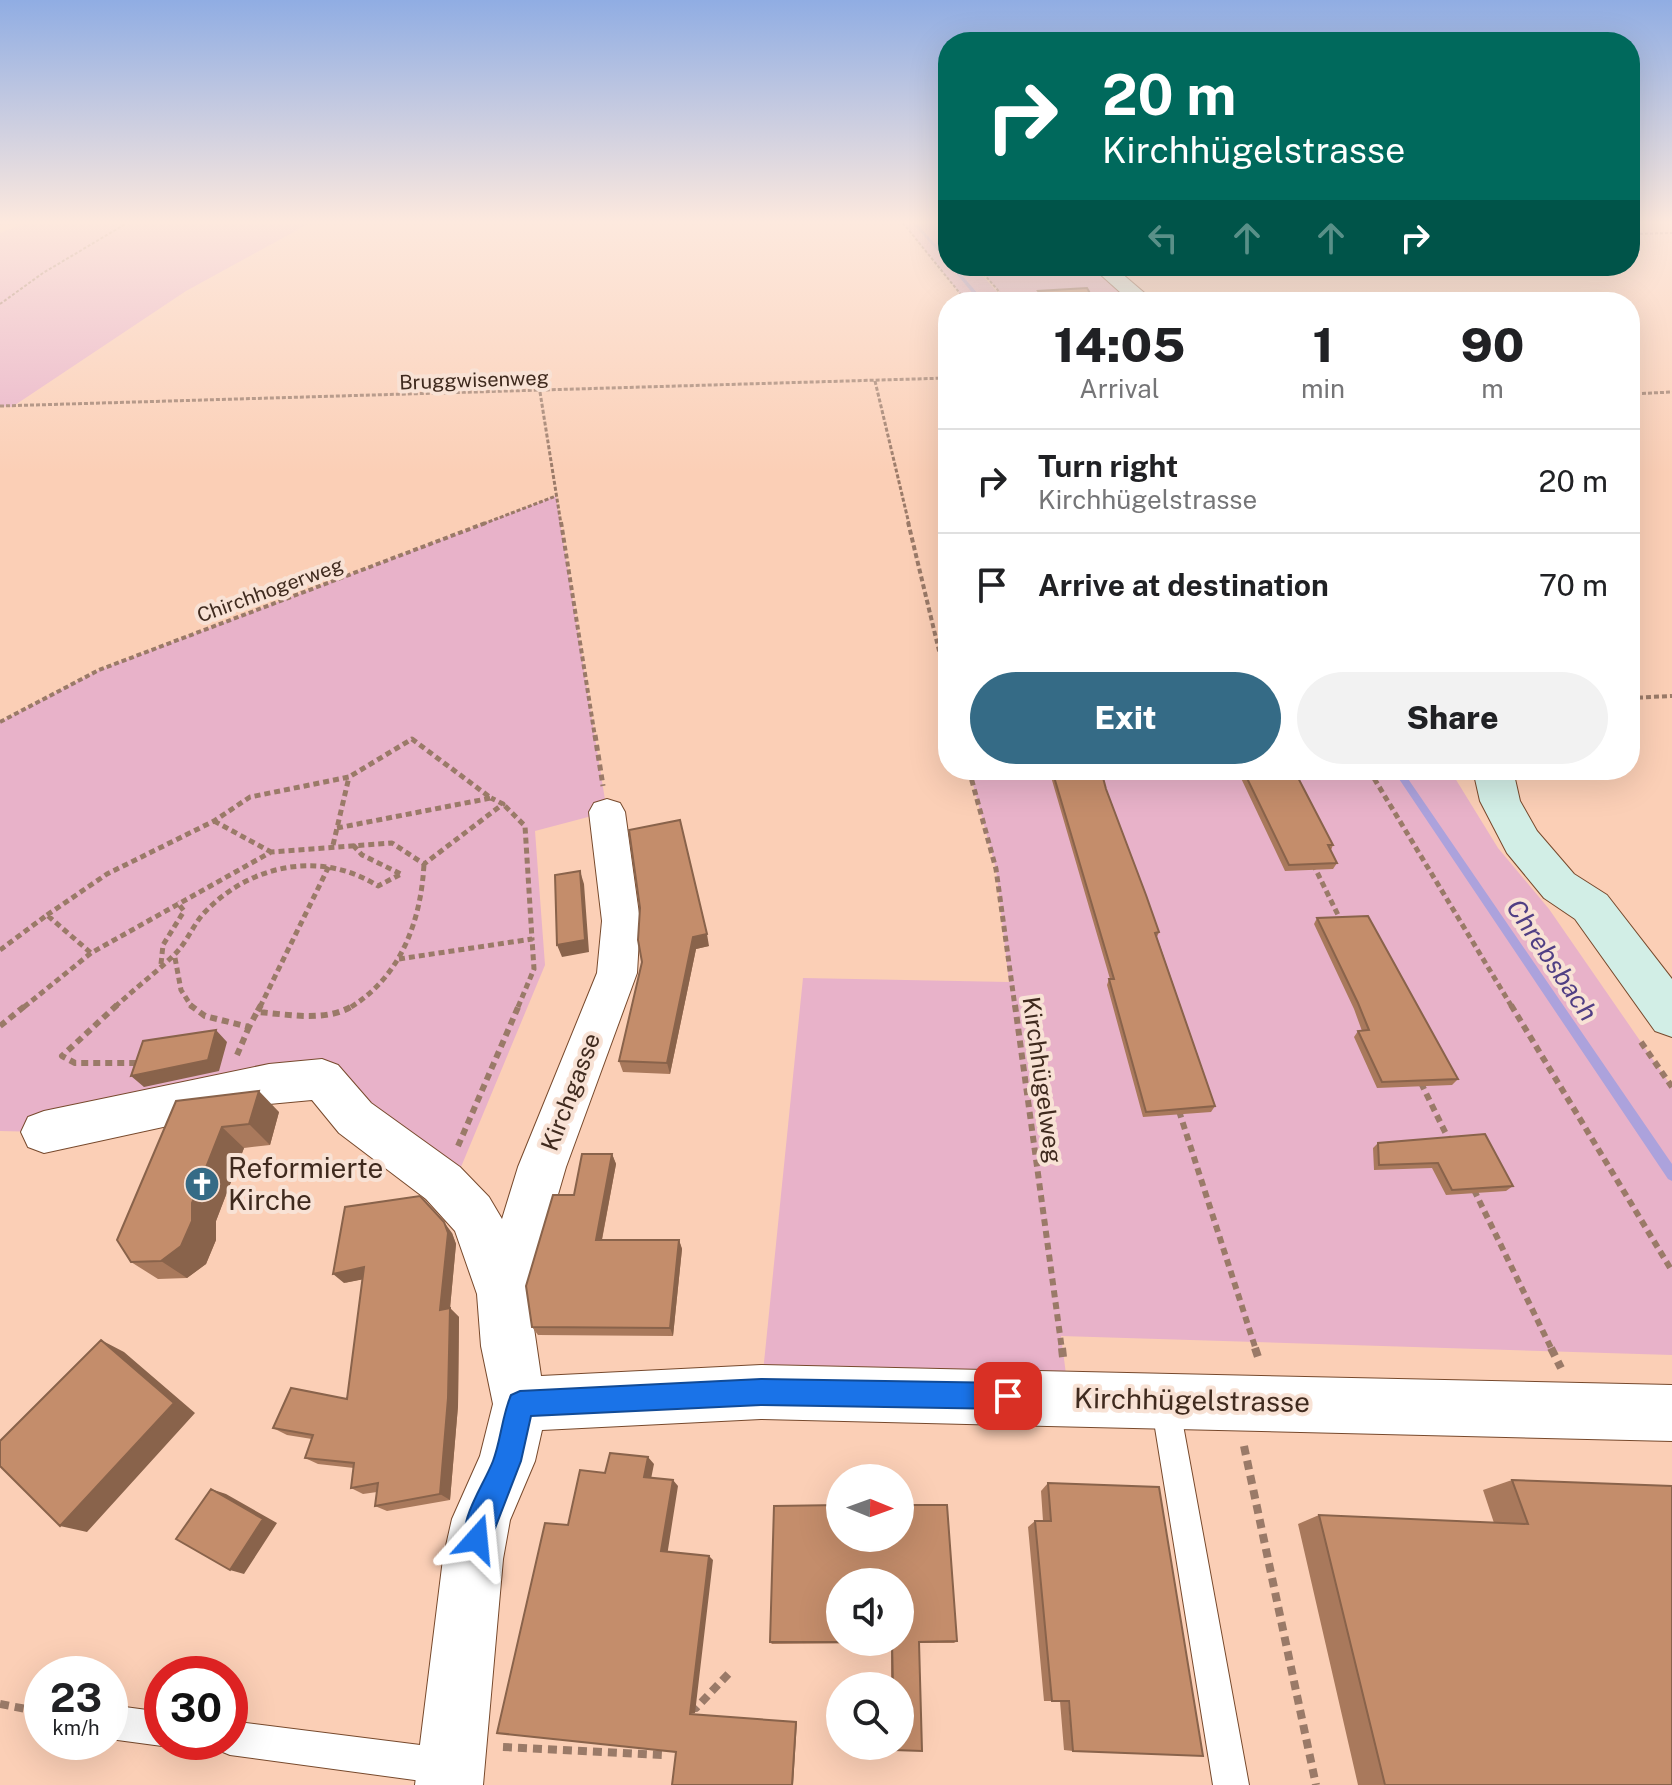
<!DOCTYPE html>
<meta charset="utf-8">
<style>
body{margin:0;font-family:"Public Sans",sans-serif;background:#f2f2f2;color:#202124;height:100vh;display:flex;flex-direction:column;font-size:30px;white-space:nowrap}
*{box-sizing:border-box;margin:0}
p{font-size:26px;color:#757577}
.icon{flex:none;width:44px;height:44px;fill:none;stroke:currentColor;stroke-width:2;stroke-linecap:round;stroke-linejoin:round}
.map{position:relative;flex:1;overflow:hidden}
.drawer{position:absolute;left:938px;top:292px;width:702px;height:488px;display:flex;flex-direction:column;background:#fff;border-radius:32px;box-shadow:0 8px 32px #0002}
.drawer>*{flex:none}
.hud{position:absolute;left:938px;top:32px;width:702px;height:244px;border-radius:32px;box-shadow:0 8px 32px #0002;background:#00695c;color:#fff;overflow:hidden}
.needle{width:52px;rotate:91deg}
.buttons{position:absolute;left:826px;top:1464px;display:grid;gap:16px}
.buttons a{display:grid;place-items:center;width:88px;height:88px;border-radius:50%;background:#fff;box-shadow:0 8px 32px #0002;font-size:40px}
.speed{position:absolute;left:24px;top:1656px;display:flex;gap:16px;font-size:40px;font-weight:700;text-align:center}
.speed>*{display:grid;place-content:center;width:104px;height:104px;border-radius:50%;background:#fff;box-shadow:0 8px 32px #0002;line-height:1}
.speed small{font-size:20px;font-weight:400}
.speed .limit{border:12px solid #d22;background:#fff;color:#111}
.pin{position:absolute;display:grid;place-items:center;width:68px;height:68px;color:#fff;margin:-34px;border-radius:16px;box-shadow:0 4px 12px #0006}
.me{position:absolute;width:88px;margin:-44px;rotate:18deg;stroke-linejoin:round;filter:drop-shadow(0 0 6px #0008)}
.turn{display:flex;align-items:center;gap:28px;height:168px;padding:0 32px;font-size:36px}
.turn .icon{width:104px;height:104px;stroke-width:2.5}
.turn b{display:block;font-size:56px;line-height:68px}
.lanes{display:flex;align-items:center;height:76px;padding:0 32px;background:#0003;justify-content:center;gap:40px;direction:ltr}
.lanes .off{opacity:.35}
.eta{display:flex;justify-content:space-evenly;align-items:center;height:136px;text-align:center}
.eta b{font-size:48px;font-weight:800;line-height:56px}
.cta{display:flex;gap:16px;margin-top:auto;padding:16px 32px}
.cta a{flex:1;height:92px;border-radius:48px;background:#356b86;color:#fff;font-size:32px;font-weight:800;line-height:92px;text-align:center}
.cta a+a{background:#f2f2f2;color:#202124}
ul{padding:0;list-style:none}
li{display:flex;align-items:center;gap:24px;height:104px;padding:0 32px;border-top:2px solid #e0e0e0}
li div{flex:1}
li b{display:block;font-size:30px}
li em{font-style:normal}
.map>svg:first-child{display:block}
</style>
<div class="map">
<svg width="1672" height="1785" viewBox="0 0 1672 1785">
<rect width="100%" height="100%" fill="#fbcfb6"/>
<path fill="#e8b2c9" d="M26,223H310L186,291L12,407L0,406V233Z
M903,223H935L948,237V266H974L1006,302H967Z
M977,266H1101L1144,302H1008Z
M556,496L607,812L535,831L545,965L451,1191L322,1079L44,1132L0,1131V722L99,670Z
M969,770H1450L1498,848L1549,909L1672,1087V1355L1061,1336L1069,1397L761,1392L803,978L1009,982L996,869Z"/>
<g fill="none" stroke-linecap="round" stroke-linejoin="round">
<path fill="#aca2dc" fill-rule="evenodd" d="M912,223H916L948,258V262Z
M950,266H954L985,302H980Z
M1393,770H1402L1672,1164V1181L1668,1179Z"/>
<defs>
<path id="service" d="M1165,1389L1175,1393L1179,1403L1249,1785H1213L1151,1403L1155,1393Z
M110,1705L162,1712V1742H172L162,1746L110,1739Z
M230,1721L444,1748L456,1754L462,1766L456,1778L444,1784L230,1755L218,1750L214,1742H230Z"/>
<path id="minor" d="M607,799L620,803L625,812L640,921L637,973L566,1167L529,1294L541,1376L761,1365L1672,1385V1441L761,1419L542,1430L535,1461L510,1520L503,1559L483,1785H415L443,1559L452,1519L480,1456L493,1404L481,1346L477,1294L455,1231L426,1199L339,1133L312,1100L269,1104L44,1153L28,1147L21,1132L28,1117L44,1111L269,1064L322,1059L338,1065L371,1103L460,1167L489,1197L502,1219L518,1167L597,973L602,921L589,812L594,803Z"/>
<path id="secondary" d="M1091,266H1113L1155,302H1131Z
M1473,770H1513L1520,801L1537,831L1574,874L1607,895L1672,979V1037L1655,1031L1575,919L1544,898L1507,853L1480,801Z"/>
</defs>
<use href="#service" stroke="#77492c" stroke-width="2"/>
<use href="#minor" stroke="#77492c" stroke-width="2"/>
<use href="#secondary" stroke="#77492c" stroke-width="2"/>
<path stroke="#9a7a68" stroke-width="2" stroke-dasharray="3 2" stroke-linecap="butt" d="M903,223L967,302
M937,223L948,235
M1630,234L1672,233
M977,266L1008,302
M0,304L43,273L127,223"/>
<path stroke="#9a7a68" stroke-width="3" stroke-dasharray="4 2" stroke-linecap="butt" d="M875,381L909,524
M540,392L561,524
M1630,394L1672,392
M0,406L948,378
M483,524L556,496"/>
<path stroke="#9a7a68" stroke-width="4" stroke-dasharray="5 3" stroke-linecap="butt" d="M561,522L595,737
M908,522L948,688
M1630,698L1672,696
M0,722L99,670L488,522"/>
<path stroke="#9a7a68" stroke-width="5" stroke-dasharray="6 4" stroke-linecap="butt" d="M595,735L603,786
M969,770L996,869L1015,1007
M1369,770L1512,1007
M214,821L271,852
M337,828L491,798L412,739L349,777
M353,845L362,855L401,874
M1313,864L1342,923
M47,915L107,874L214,821L250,797L349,777L333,845
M0,950L47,915L91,953
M175,958L181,990L192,1007
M399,959L532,939L525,826L503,804
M161,964L163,945L184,911L177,902
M24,1007L91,953L271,852L392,843L424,864L503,804L491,798
M115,1007C134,989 157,972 175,954C187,942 193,925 204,913C250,864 321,850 378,886L401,874
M260,1007L330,864
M351,1007C401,976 421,921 424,864
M518,1007L534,969L532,939"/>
<path stroke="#9a7a68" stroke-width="6" stroke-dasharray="7 5" stroke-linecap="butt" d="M117,1005L62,1056L75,1063H140
M190,1005L205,1016L249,1027L257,1012
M261,1005L257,1012C288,1014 326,1023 354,1005
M1015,1005L1062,1350
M1511,1005L1672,1271
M0,1026L26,1005
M1641,1042L1672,1087
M237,1055L249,1027
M1421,1083L1450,1142
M1179,1111L1256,1350
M458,1146L519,1005
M1474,1190L1552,1350"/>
<path stroke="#9a7a68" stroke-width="8" stroke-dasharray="9 6" stroke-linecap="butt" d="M1062,1348L1063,1357
M1255,1348L1259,1360
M1551,1348L1561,1368
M1244,1446L1316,1785
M0,1704L42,1712
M689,1708H696L732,1670
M503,1747L663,1755L664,1746"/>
<use href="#service" fill="#fff" fill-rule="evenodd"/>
<use href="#minor" fill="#fff" fill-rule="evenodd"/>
<use href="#secondary" fill="#d2eee6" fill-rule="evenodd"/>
</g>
<path fill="#a9795c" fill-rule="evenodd" d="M1049,770H1101L1106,789L1159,932L1157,937L1215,1106L1211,1112L1143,1117L1107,985L1109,979H1110Z
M1185,770H1294L1333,845L1331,850L1337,863L1333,869L1285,871L1239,774L1187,775Z
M640,908L709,946L696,949L670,1074L623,1072L619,1061L642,962Z
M1317,918L1458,1079L1452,1085L1377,1088L1354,1037L1358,1031H1362L1354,1009L1314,924Z
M176,1101L279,1112L270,1145L244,1148L216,1221V1240L206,1264L187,1278L158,1279L131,1262Z
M1378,1143L1513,1186L1506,1191L1446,1195L1432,1168L1374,1170L1373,1148Z
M612,1154L616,1164L602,1240H679L682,1249L673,1336L538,1335L532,1327L574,1195Z
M452,1233L456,1244L450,1308L459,1317L458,1406L450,1500L387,1511L375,1506L377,1492L363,1494L351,1488L354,1468L318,1464L305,1458L312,1439L287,1435L273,1428L347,1399L363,1279L344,1283Z
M1512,1480L1672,1785H1358L1298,1524L1319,1515L1494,1523L1483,1490Z
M1048,1483L1073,1751L1064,1750L1060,1701H1044L1028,1527L1035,1521H1043L1041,1491Z
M840,1505V1538H900V1505H947L957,1641L954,1643H919L922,1751L892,1749V1746H900V1686H891V1643L772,1644L770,1642L774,1506ZM840,1582H900V1642H840Z"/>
<path fill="#89634b" d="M580,871L584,884L589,952L562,957L557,945Z
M707,934L709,946L696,949L670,1074L667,1063L693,937Z
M216,1030L227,1042L219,1071L144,1087L131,1076Z
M259,1091L279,1112L270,1145L249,1124Z
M222,1127L244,1148L216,1221V1240L206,1264L187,1278L161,1261L192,1203Z
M612,1154L616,1164L600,1249L596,1240Z
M444,1222L452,1233L456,1244L450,1308L459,1317L458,1406L450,1500L440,1494V1310Z
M679,1240L682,1249L673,1336L670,1328Z
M364,1267L375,1277L344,1283L333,1274Z
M101,1340L124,1352L195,1413L87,1532L60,1526Z
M648,1457L654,1464L650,1484L644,1477Z
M673,1480L678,1486L667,1556L661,1551Z
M211,1489L226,1494L277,1523L244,1574L230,1570Z
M709,1556L713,1560L695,1713L690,1714Z
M797,1721L793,1785H792L796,1722Z"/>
<path fill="#c48d6b" stroke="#89634b" stroke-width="2" d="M1087,288L1095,302H1031L1028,295H1041L1038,291Z
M1052,770H1101L1106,789L1146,895L1159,932L1155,933L1215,1106L1146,1112L1109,979H1114Z
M1243,770H1294L1333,845H1328L1337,863L1289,865Z
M680,820L707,934L693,937L667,1063L619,1061L642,962L638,940L640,908L629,830Z
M580,871L585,940L557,945L555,875Z
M1368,916L1458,1079L1382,1082L1358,1031L1369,1030L1358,1003L1317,918Z
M216,1030L208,1060L131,1076L143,1041Z
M259,1091L249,1124L222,1127L192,1203V1221L181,1246L161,1261L131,1262L117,1240L176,1101Z
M1485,1134L1513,1186L1452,1190L1438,1163L1379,1165L1378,1143Z
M582,1154H612L596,1240H679L670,1328L532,1327L526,1286L553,1195H574Z
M420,1196L444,1222L448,1233L440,1310L450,1308L448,1398L440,1494L375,1506L378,1483L351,1488L354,1463L305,1458L313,1435L273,1428L291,1388L347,1399L364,1267L333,1274L345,1207Z
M101,1340L174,1403L60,1526L0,1466V1441Z
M610,1453L648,1457L644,1477L673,1480L661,1551L709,1556L690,1714L796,1722L792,1785H672L676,1752L497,1733L545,1523L568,1525L580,1470L605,1473Z
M1512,1480L1672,1486V1785H1385L1319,1515L1528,1524Z
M1048,1483L1159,1487L1203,1756L1073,1751L1069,1701H1052L1035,1521H1051Z
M211,1489L263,1519L230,1570L176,1539Z
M840,1505V1538H900V1505H947L957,1641L919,1642L922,1751L894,1750V1746H900V1686H893L892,1642H900V1582H840V1642H770L774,1506Z"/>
<linearGradient id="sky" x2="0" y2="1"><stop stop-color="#90ade3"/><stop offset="0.47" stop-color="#fde9de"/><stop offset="1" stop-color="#fde9de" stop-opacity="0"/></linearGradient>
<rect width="1672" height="473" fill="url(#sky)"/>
<path fill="#1a73e8" stroke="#114b97" stroke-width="2" d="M761,1379L1008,1383L1017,1386L1021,1396L1017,1405L1008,1409L761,1405L531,1416L521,1461L487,1549L477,1553L467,1549C456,1522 483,1487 493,1461C501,1440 502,1416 511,1395L520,1391Z"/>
<defs>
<symbol id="church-disc" viewBox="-11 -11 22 22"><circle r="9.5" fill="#356b86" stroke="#f8e2d5"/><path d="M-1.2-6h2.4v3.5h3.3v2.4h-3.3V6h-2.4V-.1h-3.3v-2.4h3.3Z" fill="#fff"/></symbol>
</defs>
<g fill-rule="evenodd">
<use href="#church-disc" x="182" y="1164" width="40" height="40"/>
</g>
<g text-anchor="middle" stroke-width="8" stroke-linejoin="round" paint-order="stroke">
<g font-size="20" fill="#3f2a1e" stroke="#f8e2d5">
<text transform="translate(474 380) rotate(-2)" y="7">Bruggwisenweg</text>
<text transform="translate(270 590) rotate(-20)" y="7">Chirchhogerweg</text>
</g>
<g font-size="24" fill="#3f2a1e" stroke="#f8e2d5">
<text transform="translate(1042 1080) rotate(82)" y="8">Kirchhügelweg</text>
<text transform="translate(571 1092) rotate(-69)" y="8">Kirchgasse</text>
</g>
<g font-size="26" font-style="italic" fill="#503f84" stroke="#f8e2d5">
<text transform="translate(1552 960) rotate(56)" y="9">Chrebsbach</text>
</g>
<g font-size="28" fill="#3f2a1e" stroke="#f8e2d5" text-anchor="start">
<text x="228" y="1178">Reformierte<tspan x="228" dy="32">Kirche</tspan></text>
</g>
<g font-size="28" fill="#3f2a1e" stroke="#f8e2d5">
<text transform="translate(1192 1400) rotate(1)" y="10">Kirchhügelstrasse</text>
</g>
</g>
</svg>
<div class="buttons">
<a><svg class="needle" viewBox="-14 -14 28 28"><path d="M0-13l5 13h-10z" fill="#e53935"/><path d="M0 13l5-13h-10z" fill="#757577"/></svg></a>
<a><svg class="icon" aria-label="sound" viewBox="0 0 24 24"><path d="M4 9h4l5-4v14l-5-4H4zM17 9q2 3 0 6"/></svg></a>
<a><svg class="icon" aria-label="search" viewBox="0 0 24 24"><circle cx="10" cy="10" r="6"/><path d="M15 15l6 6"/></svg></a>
</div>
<div class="speed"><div>23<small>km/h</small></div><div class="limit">30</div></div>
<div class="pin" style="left:1008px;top:1396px;background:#d93025"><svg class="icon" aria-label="arrive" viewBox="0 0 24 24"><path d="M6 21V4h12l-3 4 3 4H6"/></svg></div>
<svg class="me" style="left:477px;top:1539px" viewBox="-20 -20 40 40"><path d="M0-17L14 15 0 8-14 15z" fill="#1a73e8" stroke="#fff" stroke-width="4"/></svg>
<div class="hud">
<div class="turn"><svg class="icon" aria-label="right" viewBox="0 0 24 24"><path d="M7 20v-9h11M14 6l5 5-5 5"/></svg><div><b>20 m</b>Kirchhügelstrasse</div></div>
<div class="lanes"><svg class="icon off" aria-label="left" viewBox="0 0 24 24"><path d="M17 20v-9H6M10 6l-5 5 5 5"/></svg><svg class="icon off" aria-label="ahead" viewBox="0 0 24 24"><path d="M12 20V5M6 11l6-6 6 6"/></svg><svg class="icon off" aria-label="ahead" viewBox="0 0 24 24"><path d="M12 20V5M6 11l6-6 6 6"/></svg><svg class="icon" aria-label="right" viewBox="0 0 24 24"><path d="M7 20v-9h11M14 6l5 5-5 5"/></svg></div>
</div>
<section class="drawer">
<div class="eta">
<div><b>14:05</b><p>Arrival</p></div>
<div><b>1</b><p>min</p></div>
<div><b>90</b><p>m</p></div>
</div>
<ul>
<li><svg class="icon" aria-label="right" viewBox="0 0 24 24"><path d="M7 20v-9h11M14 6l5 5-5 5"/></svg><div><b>Turn right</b><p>Kirchhügelstrasse</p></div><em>20 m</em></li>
<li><svg class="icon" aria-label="arrive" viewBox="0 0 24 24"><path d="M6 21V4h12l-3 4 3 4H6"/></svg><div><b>Arrive at destination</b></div><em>70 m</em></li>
</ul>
<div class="cta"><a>Exit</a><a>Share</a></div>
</section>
</div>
